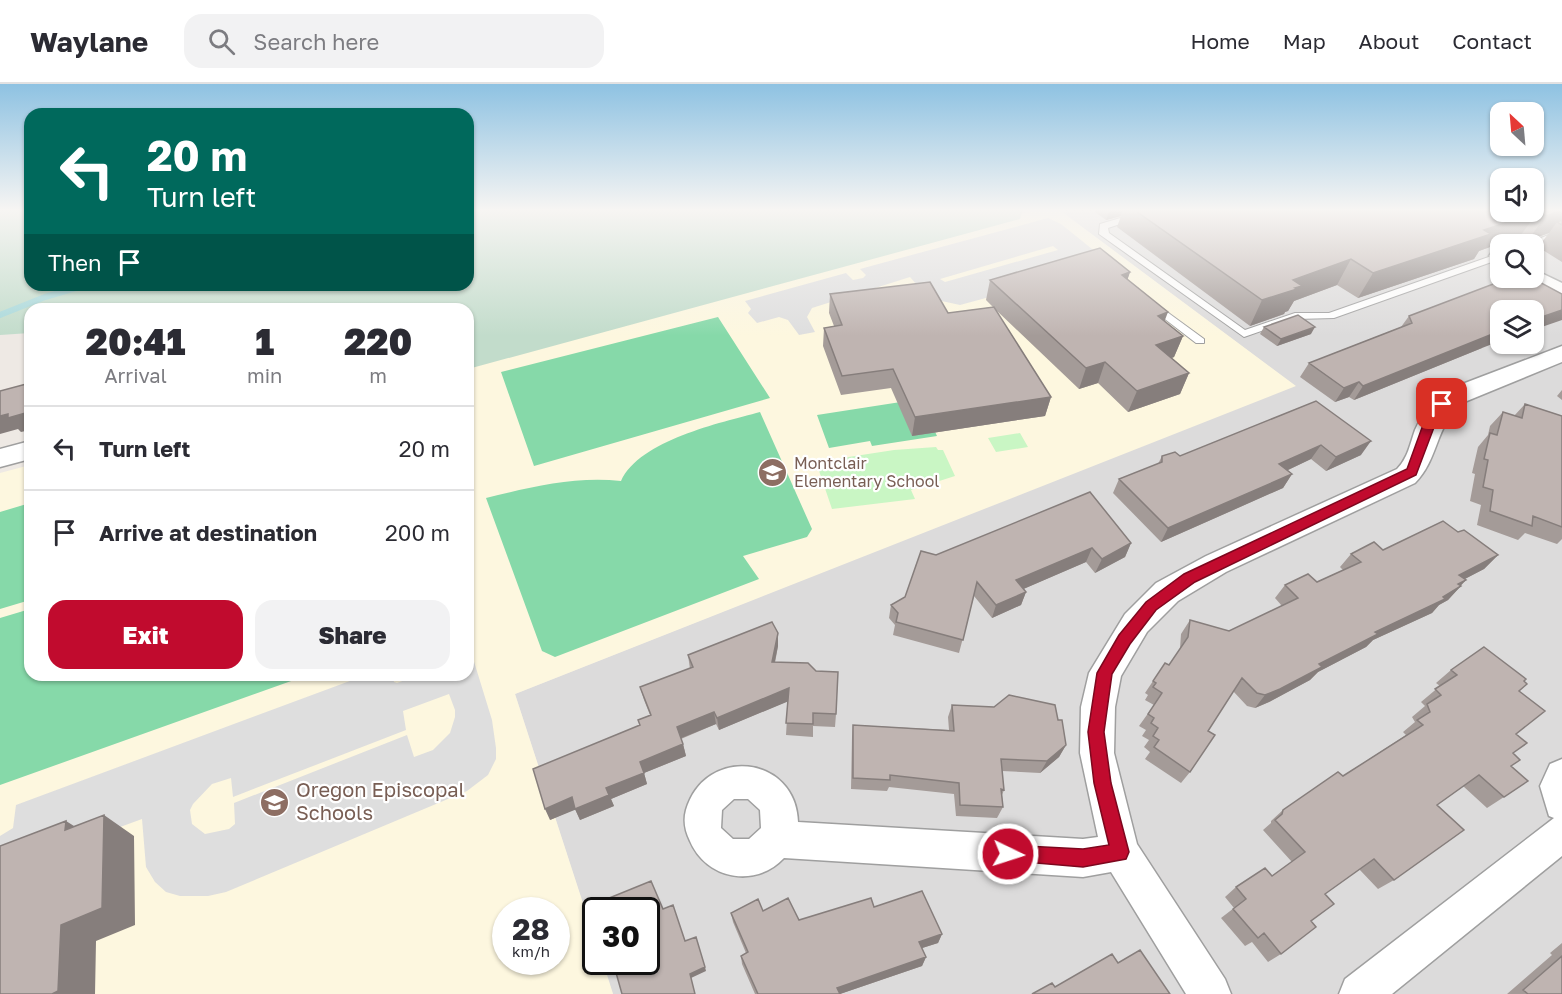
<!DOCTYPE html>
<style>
body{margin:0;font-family:"Golos Text",sans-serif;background:#f2f2f3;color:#2b2b33;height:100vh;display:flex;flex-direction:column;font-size:22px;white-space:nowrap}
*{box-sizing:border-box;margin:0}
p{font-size:20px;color:#7c7c81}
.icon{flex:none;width:33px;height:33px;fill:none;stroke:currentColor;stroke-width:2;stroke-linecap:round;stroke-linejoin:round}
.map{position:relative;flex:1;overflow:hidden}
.details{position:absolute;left:24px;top:219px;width:450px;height:378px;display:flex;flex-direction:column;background:#fff;border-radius:18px;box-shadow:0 2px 4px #0004}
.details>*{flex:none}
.guide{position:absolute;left:24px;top:24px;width:450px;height:183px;border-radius:18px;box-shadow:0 2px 4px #0004;background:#00695c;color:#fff;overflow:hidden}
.needle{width:39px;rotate:334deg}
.controls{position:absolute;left:1490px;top:18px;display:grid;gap:12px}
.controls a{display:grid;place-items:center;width:54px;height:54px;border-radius:12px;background:#fff;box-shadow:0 2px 4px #0004;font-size:30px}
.speed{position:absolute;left:492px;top:813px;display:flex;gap:12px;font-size:30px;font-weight:700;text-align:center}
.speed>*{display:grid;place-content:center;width:78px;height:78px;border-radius:50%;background:#fff;box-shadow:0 2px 4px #0004;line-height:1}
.speed small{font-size:15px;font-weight:400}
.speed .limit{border:3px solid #111;border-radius:9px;background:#fff;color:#111}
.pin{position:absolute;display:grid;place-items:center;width:51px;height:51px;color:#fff;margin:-26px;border-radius:12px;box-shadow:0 3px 9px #0006}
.me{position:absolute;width:66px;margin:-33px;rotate:94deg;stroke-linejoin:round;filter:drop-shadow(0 0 4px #0008)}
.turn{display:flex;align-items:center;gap:21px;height:126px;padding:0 24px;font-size:27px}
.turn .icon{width:78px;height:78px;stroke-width:2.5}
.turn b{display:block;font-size:42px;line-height:51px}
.then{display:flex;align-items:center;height:57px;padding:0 24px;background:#0003;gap:12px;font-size:22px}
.eta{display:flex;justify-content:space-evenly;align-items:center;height:102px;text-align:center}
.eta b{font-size:36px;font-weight:800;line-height:42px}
.button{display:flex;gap:12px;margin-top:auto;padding:12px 24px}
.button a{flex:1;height:69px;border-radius:18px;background:#c10b2e;color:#fff;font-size:24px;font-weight:800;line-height:69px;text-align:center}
.button a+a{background:#f2f2f3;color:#2b2b33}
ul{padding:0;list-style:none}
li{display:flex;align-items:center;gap:18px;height:84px;padding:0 24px;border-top:2px solid #e1e1e2}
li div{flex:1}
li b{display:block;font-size:22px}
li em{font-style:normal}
header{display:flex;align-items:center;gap:36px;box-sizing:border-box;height:84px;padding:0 30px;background:#fff;border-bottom:2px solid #e1e1e2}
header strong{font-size:28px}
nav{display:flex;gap:33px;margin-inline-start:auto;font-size:21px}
.search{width:420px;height:54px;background:#f2f2f3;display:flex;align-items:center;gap:15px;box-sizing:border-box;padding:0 21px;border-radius:18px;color:#7c7c81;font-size:22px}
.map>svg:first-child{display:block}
</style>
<header>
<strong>Waylane</strong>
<div class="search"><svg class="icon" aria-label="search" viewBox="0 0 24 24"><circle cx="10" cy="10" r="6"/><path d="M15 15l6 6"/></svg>Search here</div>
<nav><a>Home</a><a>Map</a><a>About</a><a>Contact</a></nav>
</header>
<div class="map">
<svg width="1562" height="910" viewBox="0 0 1562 910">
<rect width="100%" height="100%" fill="#eee9e4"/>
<path fill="#dcdbdb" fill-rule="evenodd" d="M1058,125H1500V128L1562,125V910H613L602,878H646V826H596L595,857L515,610L1294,301ZM1500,160H1533V194H1500ZM1500,226H1533V260H1500Z"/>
<path fill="#fdf7df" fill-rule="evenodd" d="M1041,125H1058L1296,302L515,610L595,856L596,878H603L613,910H0V389L30,381V591H468V280ZM506,826H556V878H506Z"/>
<path fill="#c2dccb" d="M0,125H30V201H468V125H1023L1020,135L468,285V225H30V249L0,251Z"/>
<path fill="#c9f6c4" d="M1020,349L1028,363L996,368L988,354Z
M936,363L938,366H943L955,392L911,406L915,415L832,425L816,378L894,366Z"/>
<path fill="#86d9a9" d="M718,233L770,314L534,382L501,288Z
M920,315L937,352L872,362L870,357L829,364L817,331Z
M760,328L812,445L807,453L743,472L759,495L555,573L542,567L486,414C531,403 575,392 621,397C640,356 720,339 760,328Z
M30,419V516L0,525V428Z
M30,525V591H308L0,701V534Z"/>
<path fill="#dedede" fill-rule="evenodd" d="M1048,134L1061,140L1097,169L1096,184L960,221L937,216L924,209L910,193L812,224L807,233L815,248L799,251L788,236L779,233L757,239L748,229L751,225L745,217L846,189L853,196L863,194L866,191L860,185ZM1053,162L1058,166L945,198L940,195Z
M468,558L492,636L496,664V675L488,691L467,707L226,808L208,812H180L166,808L155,798L146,783L142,735L0,787V752L13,744L16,721L366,591H392L394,598L397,599L418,591H468ZM449,610L455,626V633L450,649L433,666L414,673L407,651L234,719L235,740L229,745L205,750L192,740L190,726L193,720L212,700L231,694L233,713L406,646L403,627Z"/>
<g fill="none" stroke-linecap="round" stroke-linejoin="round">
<path stroke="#a7d8da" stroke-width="6" d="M0,231L45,213L86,201"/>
<defs>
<path id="lane" d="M1151,125H1165L1108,144L1109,149L1245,246L1295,229H1329L1500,169V175L1334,234L1296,235L1244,253L1099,150L1100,140Z
M1562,146V152L1533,162L1525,160Z
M1152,217L1204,255V259H1196L1148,222L1147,220Z"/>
<path id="street" d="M1500,166V179L1493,177L1489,172L1492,168Z
M1533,185L1562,199V214L1526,195L1524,194H1533Z
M1562,262V278L1462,319C1435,342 1439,375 1415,399L1226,488L1178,517L1147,548L1121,592L1115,623L1114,669L1137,760L1225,895L1231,910H1186L1111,788L1083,793L784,774C755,805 706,795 690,757C685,747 683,737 686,726C705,661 796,671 798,738L1083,755L1098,753L1080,669L1081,623L1089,589L1125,530L1156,499L1206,472L1397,385C1408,374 1410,360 1415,346C1422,330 1431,318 1444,307ZM734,715H748L760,726L761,744L749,755H733L721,744L722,726Z
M30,357V375L0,383V365Z
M1562,675V772L1392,910H1339L1345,895L1554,734L1549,732L1540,702L1550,680Z"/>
</defs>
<use href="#lane" stroke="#9f9f9f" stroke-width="2"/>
<use href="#street" stroke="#9f9f9f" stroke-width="3"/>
<use href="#lane" fill="#fff" fill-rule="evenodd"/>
<use href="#street" fill="#fff" fill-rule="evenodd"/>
</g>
<path fill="#a49b98" d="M1096,125H1562V178L1538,163L1549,149L1527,157L1520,152L1479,167L1474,175L1358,214L1337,201L1294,217L1288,227L1285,228L1284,230L1250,242L1117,143L1121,132L1106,136L1095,128Z
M1130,188L1127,196L1165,237L1183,252L1174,273L1172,274L1189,289L1180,310L1128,328L1098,299L1079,305L996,226L1051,313L1045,332L912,352L891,304L841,311L823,262L824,244L834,242L829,229L830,210L948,229L993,223L986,216L990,196Z
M1409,232L1482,264L1354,316L1349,313L1335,318L1300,293L1309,279L1401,243Z
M1264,243L1311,250L1277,262L1260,250Z
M1562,306V316L1557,312Z
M1316,317L1361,371L1326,387L1311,375L1288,386L1292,390L1283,404L1161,458L1113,409L1119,395L1158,380L1162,372H1180Z
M1525,320L1562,332V455L1557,460L1525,449L1518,456L1477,441L1481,421L1470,417L1475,390L1472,389L1478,363L1488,351L1490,342L1503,328L1514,332Z
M1458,448L1498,471L1484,485L1464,495L1466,496L1448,516L1439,521L1432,529L1373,556L1366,563L1318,588L1310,596L1269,618L1255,624L1247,622L1233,607L1208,647L1190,688L1181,699L1145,675L1150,668L1144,663L1149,656L1142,652L1146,646L1139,642L1154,621L1145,616L1148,611L1145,609L1153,597L1169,581L1180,565L1181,550L1190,536L1229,547L1282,522L1275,514L1285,501L1317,498L1343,486L1340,483L1351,470L1383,466Z
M1131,459L1125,473L1095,489L1086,478L1023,505L1026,508L1021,521L992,534L974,512L959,569L893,551L895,541L889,534L891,521L905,513L936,471Z
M778,549V562L775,579L836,630L835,643L813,642V653L786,651L788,617L719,646L716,640L681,655L683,660L686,672L644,689L647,700L611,715L614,722L580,736L575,725L550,736L640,641L638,636L650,631L644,616L640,603L690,585L688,571Z
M1451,586L1524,597L1519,607L1516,650L1513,669L1504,713L1487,724L1463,702L1437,721L1394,796L1378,805L1359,785L1325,810L1311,837L1281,870L1268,878L1252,858L1245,862L1221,834L1234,824L1225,813L1236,803L1272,792L1292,778L1263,746L1271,739V737L1283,726L1343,692L1406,651L1403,648L1415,638L1412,633L1425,622L1421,618L1440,602L1436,599Z
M952,621L1058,636L1066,661L1059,673L1040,689L1002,687L1004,706L1002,711L1003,723L997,734L956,732L954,710L889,703L887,707L851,705L852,653L853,641L949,646L948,633Z
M874,823L942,850L938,859L922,864L926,873L922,882L840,910H755L742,880L741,872L746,869L733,838L731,829L763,827L799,836Z
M1562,859V910H1507L1552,871L1550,869Z"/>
<path fill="#867e7c" d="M1110,125H1123L1121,132L1106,136Z
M1562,126V141L1557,138L1549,149L1527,157L1546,132Z
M1538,128L1520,152L1479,167L1474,175L1358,214L1373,189L1484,146Z
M1351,175L1337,201L1294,217L1288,227L1285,228L1284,230L1250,242L1262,216L1293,196Z
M1130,188L1123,209L1122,191Z
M1562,226V236L1533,246V236Z
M1168,228L1160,249L1158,232Z
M1315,243L1311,250L1277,262L1281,255Z
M1500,247V257L1482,264L1354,316L1363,302Z
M1183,252L1174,273L1148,282L1156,261Z
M1105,278L1098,299L1079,305L1086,284Z
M1189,289L1180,310L1128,328L1137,307Z
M1359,298L1349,313L1335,318L1344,304Z
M1051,313L1045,332L912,352L915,333Z
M30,325V346L21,348L18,345L0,350V332Z
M1371,357L1361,371L1326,387L1336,373Z
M1321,361L1311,375L1271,394L1279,380Z
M1292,390L1283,404L1161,458L1168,444Z
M1131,459L1125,473L1095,489L1102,475Z
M1092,464L1086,478L1012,510L1016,496Z
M1498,471L1484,485L1446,505L1459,491Z
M1466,496L1457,505L1461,502L1448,516L1439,521L1432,529L1373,556L1366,563L1318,588L1310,596L1269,618L1255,624L1265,611Z
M1026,508L1021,521L992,534L996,521Z
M778,549V562L772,591V578Z
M789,604V617L719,646L717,634Z
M714,628L716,640L679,655L677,643Z
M683,660L686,672L644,689L647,700L611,715L614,722L580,736L575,725L606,704L640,678Z
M1066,661L1059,673L1040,689L1047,677Z
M572,713L577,725L550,736L545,725Z
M104,731L134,752L135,841L96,857L95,910H52L61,841Z
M66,737L98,757L65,746Z
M942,850L938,859L916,866L919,858Z
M926,873L922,882L840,910L837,904Z
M705,883L706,887L691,894L690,890Z"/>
<path fill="#bfb4b1" stroke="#867e7c" stroke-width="1.5" d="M1133,125H1500V128H1533V125H1562V126L1546,132L1538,128L1484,146L1491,150L1373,189L1351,175L1293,196L1302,202L1295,204L1297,205L1262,216Z
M1562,136V141L1557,138Z
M1100,164L1130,188L1122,191L1168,228L1158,232L1183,252L1156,261L1189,289L1137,307L1105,278L1086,284L990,196Z
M1509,194H1516L1525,198L1534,195L1562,210V226L1533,236V226H1500V247L1363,302L1359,298L1344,304L1309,279L1412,239L1409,232Z
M930,198L948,229L994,223L1051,313L915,333L893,285L842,292L824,244L842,241L830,210Z
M1298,231L1315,243L1281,255L1264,243Z
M30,299V325L29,328L8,334V330L0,332V307Z
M1316,317L1371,357L1336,373L1321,361L1279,380L1292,390L1168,444L1119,395L1162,378V372L1175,368L1180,372Z
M1525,320L1562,332V443L1533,432L1532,442L1490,427L1493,406L1483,403L1488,376L1484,375L1490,349L1497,351L1503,328L1522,334Z
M1090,408L1131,459L1102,475L1092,464L1016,496L1026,508L996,521L977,498L963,556L896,538L898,529L891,521L905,513L921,467L936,471Z
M1443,437L1458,448L1464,446L1498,471L1459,491L1466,496L1458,500L1461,502L1443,513L1445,515L1375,548L1378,550L1319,580L1322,583L1280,605L1265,611L1257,609L1242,594L1208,647L1215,651L1190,688L1154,663L1159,656L1153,652L1158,644L1151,639L1154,634L1148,630L1162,609L1153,603L1156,599L1153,597L1165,579L1169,581L1188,553L1190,536L1229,547L1298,514L1285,501L1308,490L1317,498L1361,478L1351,470L1374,458L1383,466Z
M772,538L778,549L772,578L808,579L816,587L838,588L836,630L813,629V640L786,639L789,604L717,634L714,628L677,643L683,660L640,678L644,689L606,704L609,711L575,725L572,713L545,725L533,685L640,641L638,636L651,631L640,603L693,583L688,571Z
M1484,563L1526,595L1524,597L1527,600L1519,607L1545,627L1516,650L1527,659L1513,669L1520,676L1511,682L1528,697L1504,713L1479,691L1437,721L1464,746L1394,796L1374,775L1325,810L1334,820L1311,837L1316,843L1281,870L1264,849L1258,854L1233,825L1246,815L1236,803L1265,784L1272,792L1305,768L1275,736L1282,730L1283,726L1338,688L1343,692L1423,641L1417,636L1430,628L1427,620L1441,611L1435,605L1457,591L1451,586Z
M1009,611L1055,621L1058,636H1062L1066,661L1047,677L1001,675L1004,706L1001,705L1003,723L960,721L959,699L890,691V696L853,694V641L954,647L952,621L994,623Z
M104,731L102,824L61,841L58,907L52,910H0V762L66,737L65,746Z
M651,797L663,825L673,821L685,857L696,853L705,883L690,890L695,910H622L613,878H646V826H599L597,819Z
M922,807L942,850L919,858L926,873L837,904L840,910H758L741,872L748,868L731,829L758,815L763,827L788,814L799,836L871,814L874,823Z
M1140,866L1170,910H1032L1052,899L1055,903L1112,870L1118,879Z
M1562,872V910H1528L1523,906Z"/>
<linearGradient id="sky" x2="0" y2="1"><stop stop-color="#8ec2e2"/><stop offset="0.5" stop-color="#f7f5f3"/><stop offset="1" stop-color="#f7f5f3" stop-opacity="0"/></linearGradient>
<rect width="1562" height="252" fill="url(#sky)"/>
<path fill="#c10b2e" stroke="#7d071e" stroke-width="1.5" d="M1442,316L1448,320L1436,338L1416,391L1195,498L1156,526L1130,560L1112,590L1104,648L1111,699L1129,768L1126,775L1083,783L1002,776L999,770L1002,763L1008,761L1083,765L1109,761L1094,699L1088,648L1097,589L1119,551L1146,518L1184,490L1407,385L1424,338L1438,317Z"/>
<defs>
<symbol id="school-disc" viewBox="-11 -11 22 22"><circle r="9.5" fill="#8d6e63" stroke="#fff"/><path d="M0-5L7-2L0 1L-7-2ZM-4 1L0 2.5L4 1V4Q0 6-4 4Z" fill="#fff"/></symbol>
</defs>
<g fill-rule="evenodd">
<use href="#school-disc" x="756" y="372" width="33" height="33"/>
<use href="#school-disc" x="258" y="702" width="33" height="33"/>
</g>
<g text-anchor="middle" stroke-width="4.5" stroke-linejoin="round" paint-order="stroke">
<g font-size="16" fill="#785e54" stroke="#fff" text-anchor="start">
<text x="794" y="385">Montclair<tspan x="794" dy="18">Elementary School</tspan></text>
</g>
<g font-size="20" fill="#785e54" stroke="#fff" text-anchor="start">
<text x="296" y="713">Oregon Episcopal<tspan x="296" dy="23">Schools</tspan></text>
</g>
</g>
</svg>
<div class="controls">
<a><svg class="needle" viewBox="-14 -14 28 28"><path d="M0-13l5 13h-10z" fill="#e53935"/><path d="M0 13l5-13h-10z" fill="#7c7c81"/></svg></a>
<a><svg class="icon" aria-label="sound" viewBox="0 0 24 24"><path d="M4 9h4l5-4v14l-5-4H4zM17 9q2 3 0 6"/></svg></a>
<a><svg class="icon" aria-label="search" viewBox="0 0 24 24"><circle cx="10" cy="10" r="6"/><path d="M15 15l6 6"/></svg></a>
<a><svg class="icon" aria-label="layers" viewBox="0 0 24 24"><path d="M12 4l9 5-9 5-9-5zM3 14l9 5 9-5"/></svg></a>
</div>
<div class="speed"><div>28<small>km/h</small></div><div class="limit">30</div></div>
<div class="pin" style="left:1442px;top:320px;background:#d93025"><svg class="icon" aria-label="arrive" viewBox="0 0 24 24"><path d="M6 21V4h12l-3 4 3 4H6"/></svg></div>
<svg class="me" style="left:1008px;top:770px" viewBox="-20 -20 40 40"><circle r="17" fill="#c10b2e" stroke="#fff" stroke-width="3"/><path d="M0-11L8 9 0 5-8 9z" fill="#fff"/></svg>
<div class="guide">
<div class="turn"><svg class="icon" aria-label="left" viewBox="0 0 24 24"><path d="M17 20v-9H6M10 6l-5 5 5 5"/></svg><div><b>20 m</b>Turn left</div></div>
<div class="then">Then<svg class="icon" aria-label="arrive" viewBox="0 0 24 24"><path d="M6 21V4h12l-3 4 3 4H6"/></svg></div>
</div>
<section class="details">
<div class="eta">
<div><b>20:41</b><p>Arrival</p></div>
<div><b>1</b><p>min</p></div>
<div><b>220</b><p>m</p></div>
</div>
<ul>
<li><svg class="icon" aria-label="left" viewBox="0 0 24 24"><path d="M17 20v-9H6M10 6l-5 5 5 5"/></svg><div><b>Turn left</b></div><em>20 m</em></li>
<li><svg class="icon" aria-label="arrive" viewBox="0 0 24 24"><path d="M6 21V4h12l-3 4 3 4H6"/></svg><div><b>Arrive at destination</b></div><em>200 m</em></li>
</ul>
<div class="button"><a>Exit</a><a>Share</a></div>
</section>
</div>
